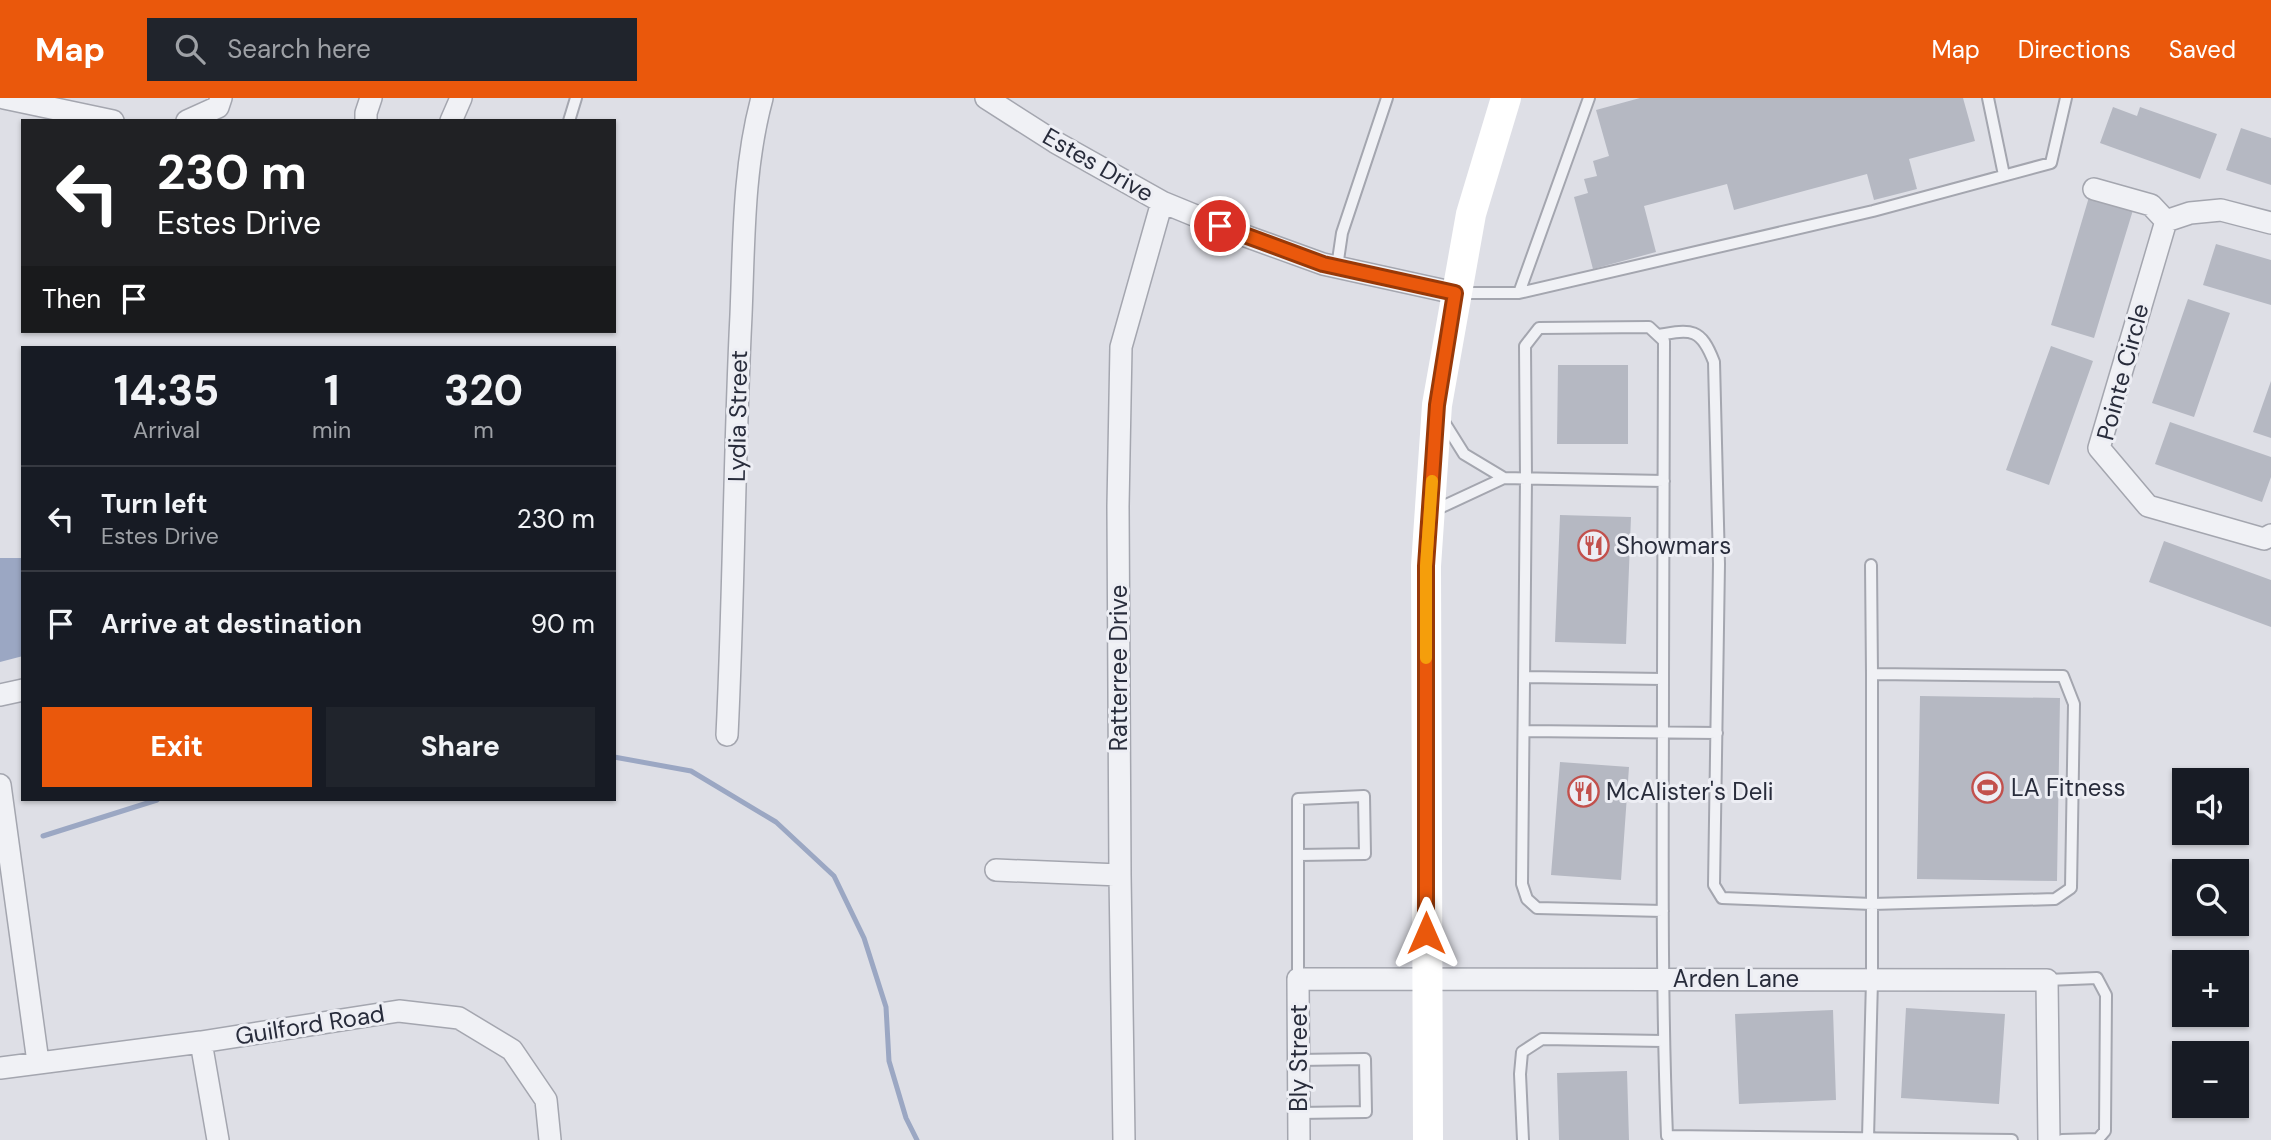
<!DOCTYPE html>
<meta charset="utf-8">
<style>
body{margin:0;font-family:"DM Sans",sans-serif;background:#20242c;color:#f1f3f6;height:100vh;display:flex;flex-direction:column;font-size:26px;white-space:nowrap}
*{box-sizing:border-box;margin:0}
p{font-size:23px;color:#9ea1a6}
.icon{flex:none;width:38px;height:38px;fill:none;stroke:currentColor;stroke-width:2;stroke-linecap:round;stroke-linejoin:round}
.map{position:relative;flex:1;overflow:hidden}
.drawer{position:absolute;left:21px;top:248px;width:595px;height:455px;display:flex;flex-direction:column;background:#171b24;border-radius:0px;box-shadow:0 2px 5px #0004}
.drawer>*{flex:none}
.banner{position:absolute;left:21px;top:21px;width:595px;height:214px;border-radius:0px;box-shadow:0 2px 5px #0004;background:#202124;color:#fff;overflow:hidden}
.controls{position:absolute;left:2172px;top:670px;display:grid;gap:14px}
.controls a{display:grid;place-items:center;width:77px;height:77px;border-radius:0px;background:#171b24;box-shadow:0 2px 5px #0004;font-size:35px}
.pin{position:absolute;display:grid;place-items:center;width:60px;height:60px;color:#fff;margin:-30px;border:4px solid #fff;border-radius:50%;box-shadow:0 2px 7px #0007}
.me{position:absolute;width:77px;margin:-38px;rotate:0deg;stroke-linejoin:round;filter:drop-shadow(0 0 5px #0008)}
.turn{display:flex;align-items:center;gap:24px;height:147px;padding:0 21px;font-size:32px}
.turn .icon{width:91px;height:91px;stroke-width:2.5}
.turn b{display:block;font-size:49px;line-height:60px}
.then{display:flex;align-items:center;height:66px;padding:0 21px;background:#0003;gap:14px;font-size:26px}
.eta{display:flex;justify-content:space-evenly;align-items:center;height:119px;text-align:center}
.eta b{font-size:42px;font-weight:800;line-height:49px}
.action{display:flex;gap:14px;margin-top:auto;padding:14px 21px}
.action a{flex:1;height:80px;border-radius:0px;background:#ea580c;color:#fff;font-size:28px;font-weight:800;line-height:80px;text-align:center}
.action a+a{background:#20242c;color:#f1f3f6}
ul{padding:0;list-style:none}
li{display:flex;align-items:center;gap:21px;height:105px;padding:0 21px;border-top:2px solid #363941}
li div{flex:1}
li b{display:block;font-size:26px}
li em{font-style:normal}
header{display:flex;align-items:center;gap:42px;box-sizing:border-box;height:98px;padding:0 35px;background:#ea580c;color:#fff}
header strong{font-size:33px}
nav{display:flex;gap:38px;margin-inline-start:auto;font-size:24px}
.search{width:490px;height:63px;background:#20242c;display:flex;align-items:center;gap:18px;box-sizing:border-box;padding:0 24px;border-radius:0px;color:#9ea1a6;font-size:26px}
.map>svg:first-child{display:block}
</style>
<header>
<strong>Map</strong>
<div class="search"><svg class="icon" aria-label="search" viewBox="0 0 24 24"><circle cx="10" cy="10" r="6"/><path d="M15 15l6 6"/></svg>Search here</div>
<nav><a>Map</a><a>Directions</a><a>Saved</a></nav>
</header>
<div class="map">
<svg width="2271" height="1042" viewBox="0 0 2271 1042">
<rect width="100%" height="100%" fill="#dedfe6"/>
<path fill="#9ba7c3" d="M0,460H23V558L0,564Z"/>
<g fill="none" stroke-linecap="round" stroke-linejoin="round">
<path stroke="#9ba7c3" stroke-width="5" d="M614,659L691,673L776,724L834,778L864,840L886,909L889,963L906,1020L917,1042
M43,738L157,702"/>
</g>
<path fill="#b5b8c2" d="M1640,0H1963L1975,43L1909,61L1917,91L1874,102L1867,76L1734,112L1727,86L1644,108L1656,154L1593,171L1574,99L1588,95L1584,81L1597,78L1593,63L1609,58L1596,12Z
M2113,9L2137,18L2140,9L2217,36L2200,81L2100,45Z
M2241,30L2271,40V87L2226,72Z
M2089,99L2133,112L2094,240L2051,227Z
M2216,146L2271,162V207L2203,187Z
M2188,201L2230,215L2194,319L2152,305Z
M2051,248L2093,263L2049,387L2006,372Z
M1558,267H1628V346H1557Z
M2271,283V340L2253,334Z
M2170,324L2271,359V379L2262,404L2155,366Z
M1560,417L1631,419L1626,546L1555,544Z
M2164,443L2271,482V529L2149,484Z
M1920,598L2060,600L2057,783L1917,781Z
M1560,664L1629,669L1621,782L1551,777Z
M1906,910L2005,916L1999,1006L1901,1000Z
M1833,912L1836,1002L1739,1006L1735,916Z
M1627,973L1629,1042H1559L1557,975Z"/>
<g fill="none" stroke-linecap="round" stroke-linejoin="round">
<defs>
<path id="lane" d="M1988,0L2004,77
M569,23L576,0
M1337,169L1342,135L1387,0
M1458,195H1519L1873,113L2051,65L2066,0
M1519,195L1589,0
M1658,237C1692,231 1701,230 1714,264L1719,466L1714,787L1722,800L1872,806L2055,801L2071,790L2074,606L2063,578L1872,576L1871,467
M1444,324L1464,356L1504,380
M1433,413L1504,380L1664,383
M1525,579L1663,581
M1525,633L1717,635
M1663,813L1537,810L1527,801L1522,786L1526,381L1525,248L1539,230L1649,229L1664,243L1663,581C1663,733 1661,886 1667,1038L2012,1042
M1298,881V701L1364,698L1365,756L1299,757
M2047,882L2097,880L2106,897L2105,1033L2098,1041L2062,1042
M1299,962L1365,961L1366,1014L1299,1015
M1868,1040L1872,882V576
M1523,1042L1520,976L1522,954L1542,941L1663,943"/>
<path id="street" d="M4,0L113,23
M986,0L1055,44L1162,104L1240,136L1323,166L1455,195
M187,23L218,9L221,0
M366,23V15L371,0
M451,23L461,0
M2094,91L2151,107L2166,123
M2271,125L2221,112L2190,115L2166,123L2099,350L2148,408L2264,441L2271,437
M0,597L23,592
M727,637C734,497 734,357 741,217C744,144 743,70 762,0
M0,687L38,964
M996,772L1120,777
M201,944L218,1042
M0,970L201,944L399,913L459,920L512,952L546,1002L550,1042
M1124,1042L1120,777L1118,408L1121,249L1162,104
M1299,1042L1298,881L2047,882L2049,1042"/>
</defs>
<use href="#lane" stroke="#a4a6af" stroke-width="14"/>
<use href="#street" stroke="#a4a6af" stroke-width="24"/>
<use href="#lane" stroke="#f0f1f5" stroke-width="10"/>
<use href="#street" stroke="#f0f1f5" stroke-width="21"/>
<path stroke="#fff" stroke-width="30" d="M1428,1042L1426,468L1437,307L1471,116L1506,0"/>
</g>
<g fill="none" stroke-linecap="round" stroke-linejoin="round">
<defs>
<path id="route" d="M1220,128L1323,166L1455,195L1437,307L1426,468V835"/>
</defs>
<use href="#route" stroke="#983908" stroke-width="18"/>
<use href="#route" stroke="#ea580c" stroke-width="12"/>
<path stroke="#f59e0b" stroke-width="12" d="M1426,560V468L1432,383"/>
</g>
<defs>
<symbol id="restaurant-ring" viewBox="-11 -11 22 22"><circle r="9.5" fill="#edeef4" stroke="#c2504c" stroke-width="1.5"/><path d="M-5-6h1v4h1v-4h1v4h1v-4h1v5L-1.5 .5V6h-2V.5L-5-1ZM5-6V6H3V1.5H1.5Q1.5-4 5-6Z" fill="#c2504c"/></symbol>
<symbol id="stadium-ring" viewBox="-11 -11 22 22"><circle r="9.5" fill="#edeef4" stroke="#c2504c" stroke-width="1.5"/><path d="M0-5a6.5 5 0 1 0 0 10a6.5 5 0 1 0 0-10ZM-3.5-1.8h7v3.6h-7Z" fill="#c2504c"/></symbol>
</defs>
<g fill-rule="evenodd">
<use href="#restaurant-ring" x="1576" y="430" width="35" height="35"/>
<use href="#stadium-ring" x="1970" y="672" width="35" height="35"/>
<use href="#restaurant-ring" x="1566" y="676" width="35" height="35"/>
</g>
<g text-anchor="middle" stroke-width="6" stroke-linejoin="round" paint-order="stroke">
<g font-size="24" fill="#282c3b" stroke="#edeef4">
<text transform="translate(1098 67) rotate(30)" y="8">Estes Drive</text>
<text transform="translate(2123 274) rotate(-75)" y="8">Pointe Circle</text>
<text transform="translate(738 318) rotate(-89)" y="8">Lydia Street</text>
<text transform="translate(1119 570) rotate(-90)" y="8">Ratterree Drive</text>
<text x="1736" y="889">Arden Lane</text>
<text transform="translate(310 927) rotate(-9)" y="8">Guilford Road</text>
<text transform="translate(1299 960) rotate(-90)" y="8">Bly Street</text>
</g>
<g font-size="24" fill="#282c3b" stroke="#edeef4" text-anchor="start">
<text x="1616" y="456">Showmars</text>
<text x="2011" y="698">LA Fitness</text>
<text x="1606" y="702">McAlister's Deli</text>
</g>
</g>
</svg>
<div class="controls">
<a><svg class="icon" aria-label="sound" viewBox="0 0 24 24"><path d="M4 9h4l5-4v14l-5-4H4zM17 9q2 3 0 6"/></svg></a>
<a><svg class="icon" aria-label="search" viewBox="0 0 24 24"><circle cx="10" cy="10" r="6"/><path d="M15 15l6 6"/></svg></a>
<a>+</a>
<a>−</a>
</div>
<div class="pin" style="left:1220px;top:128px;background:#d93025"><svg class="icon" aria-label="arrive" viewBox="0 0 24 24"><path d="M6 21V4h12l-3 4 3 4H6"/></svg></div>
<svg class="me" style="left:1426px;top:835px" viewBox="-20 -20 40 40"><path d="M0-17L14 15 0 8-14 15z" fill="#ea580c" stroke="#fff" stroke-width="4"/></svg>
<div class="banner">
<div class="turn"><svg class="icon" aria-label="left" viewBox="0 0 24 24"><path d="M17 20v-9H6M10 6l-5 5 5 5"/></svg><div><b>230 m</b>Estes Drive</div></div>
<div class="then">Then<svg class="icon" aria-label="arrive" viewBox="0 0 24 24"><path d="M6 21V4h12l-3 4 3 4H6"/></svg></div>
</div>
<section class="drawer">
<div class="eta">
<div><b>14:35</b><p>Arrival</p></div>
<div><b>1</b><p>min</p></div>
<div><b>320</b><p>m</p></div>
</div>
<ul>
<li><svg class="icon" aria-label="left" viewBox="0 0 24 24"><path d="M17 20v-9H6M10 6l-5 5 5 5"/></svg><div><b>Turn left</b><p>Estes Drive</p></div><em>230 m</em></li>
<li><svg class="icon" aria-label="arrive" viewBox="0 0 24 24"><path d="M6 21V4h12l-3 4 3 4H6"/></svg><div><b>Arrive at destination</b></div><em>90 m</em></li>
</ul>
<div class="action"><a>Exit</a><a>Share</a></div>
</section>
</div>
